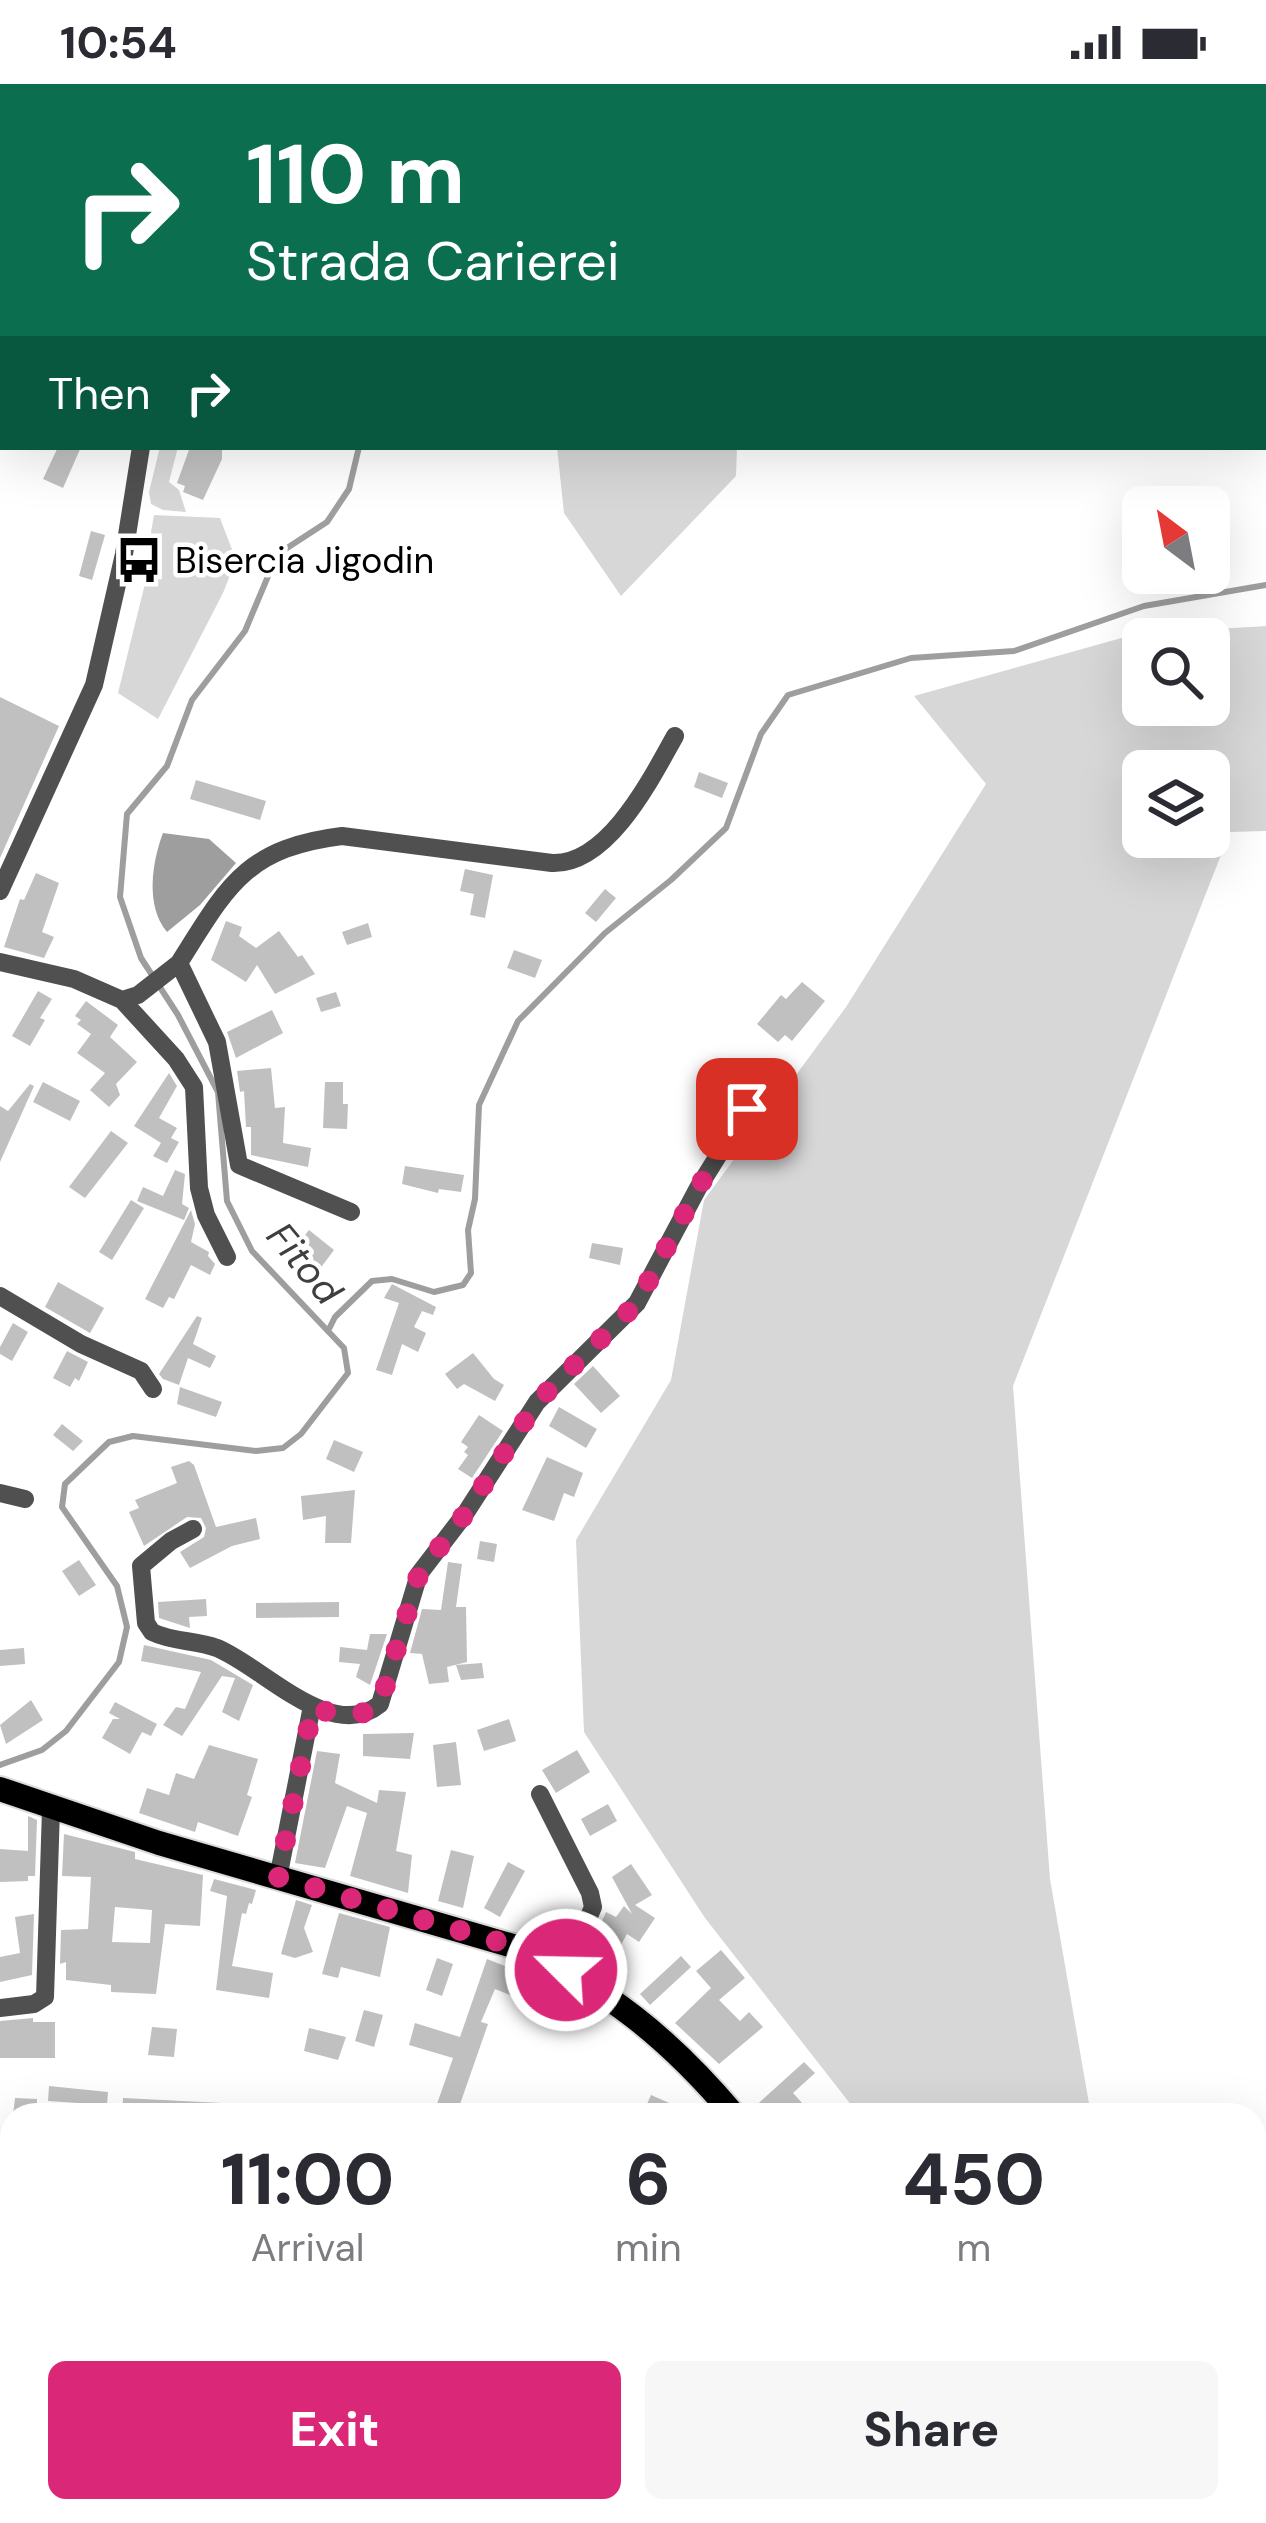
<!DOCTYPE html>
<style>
body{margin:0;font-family:"DM Sans",sans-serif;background:#f7f7f7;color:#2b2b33;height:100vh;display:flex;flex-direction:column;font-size:45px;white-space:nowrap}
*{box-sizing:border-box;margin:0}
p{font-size:39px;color:#7c7c81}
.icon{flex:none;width:66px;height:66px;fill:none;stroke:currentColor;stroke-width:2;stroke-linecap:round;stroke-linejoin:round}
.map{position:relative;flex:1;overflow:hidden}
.side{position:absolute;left:0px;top:2019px;width:1266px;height:420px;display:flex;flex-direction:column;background:#fff;border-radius:36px 36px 0 0;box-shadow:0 12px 48px #0002}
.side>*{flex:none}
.guide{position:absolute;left:0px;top:0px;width:1266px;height:366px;box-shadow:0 12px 48px #0002;background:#0b6e4f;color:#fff;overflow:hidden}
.needle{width:78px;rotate:328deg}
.fabs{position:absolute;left:1122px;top:402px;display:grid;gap:24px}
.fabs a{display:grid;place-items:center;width:108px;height:108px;border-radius:18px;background:#fff;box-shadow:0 12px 48px #0002;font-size:60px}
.pin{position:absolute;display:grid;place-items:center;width:102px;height:102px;color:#fff;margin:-51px;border-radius:24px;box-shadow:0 6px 18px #0006}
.me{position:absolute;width:132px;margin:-66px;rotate:293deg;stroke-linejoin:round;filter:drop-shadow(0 0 9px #0008)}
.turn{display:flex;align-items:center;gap:42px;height:252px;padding:0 48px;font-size:54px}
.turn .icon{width:156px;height:156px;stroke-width:2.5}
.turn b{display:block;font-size:84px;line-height:102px}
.then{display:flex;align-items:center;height:114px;padding:0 48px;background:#0003;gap:24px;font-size:45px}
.eta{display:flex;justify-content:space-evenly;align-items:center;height:204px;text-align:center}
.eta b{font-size:72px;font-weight:800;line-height:84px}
.cta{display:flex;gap:24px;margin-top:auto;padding:24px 48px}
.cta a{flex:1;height:138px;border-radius:18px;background:#db2777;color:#fff;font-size:48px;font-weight:800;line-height:138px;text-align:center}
.cta a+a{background:#f7f7f7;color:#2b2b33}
.status{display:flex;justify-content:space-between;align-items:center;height:84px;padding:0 60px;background:#fff;direction:ltr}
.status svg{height:33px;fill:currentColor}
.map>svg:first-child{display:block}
</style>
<div class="status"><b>10:54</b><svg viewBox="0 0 49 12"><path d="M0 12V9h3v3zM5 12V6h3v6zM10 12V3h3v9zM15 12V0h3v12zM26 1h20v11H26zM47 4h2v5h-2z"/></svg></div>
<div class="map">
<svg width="1266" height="2439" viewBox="0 0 1266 2439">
<rect width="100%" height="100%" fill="#fff"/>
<path fill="#d7d7d7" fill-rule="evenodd" d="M0,0L114,3H3L0,194Z
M160,363H178L169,398L179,406L186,428L163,426L151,420L149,408Z
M557,363H737L736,392L621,512L564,429Z
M154,431L220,434L236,476L223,509L158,635L118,609L155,459L151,448Z
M1266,542V747L1230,748L1013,1302L1050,1795L1091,2031H859L705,1834L584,1648L576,1456L671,1296L704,1116L846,923L986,700L914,612L1136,550ZM1143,555H1209V621H1143ZM1143,687H1209V753H1143Z
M1254,2177L1266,2183V2439H1239L1228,2434L1225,2439H1127L1109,2427H1254Z"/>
<path fill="#9e9e9e" d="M163,749L209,755L236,779L200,821L167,848C145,822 152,778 163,749Z"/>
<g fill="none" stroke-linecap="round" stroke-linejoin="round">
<path stroke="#9e9e9e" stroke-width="6" d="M603,3L606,0
M328,1247L335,1233L372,1197L392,1195L434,1208L463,1201L471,1189L468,1146L475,1115L479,1021L518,937L605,849L671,796L726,744L761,650L788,611L911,574L1014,567L1144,522L1266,501
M0,1681L42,1666L66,1647L119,1578L127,1543L117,1502L62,1423L65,1400L109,1358L133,1352L256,1367L283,1364L301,1350L348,1289L344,1264L252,1167L227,1117L218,1008L178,931L141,874L120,813L127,730L167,682L192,616L245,547L274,478L284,466L327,438L349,405L359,363"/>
</g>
<path fill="#c0c0c0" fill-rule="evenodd" d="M58,363H81L63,404L43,395Z
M190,363H222V375L203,416L183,408L185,402L177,399Z
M91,447L105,451L92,496L79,492Z
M0,613L59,642L0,774Z
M699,688L728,699L722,714L694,703Z
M196,696L266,717L260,736L190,715Z
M465,785L493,791L485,834L470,831L474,810L460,807Z
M36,789L59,799L42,848L54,853L44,874L4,863L20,815L24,816Z
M605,805L616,814L596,838L585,829Z
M226,837L242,843L239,852L256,864L279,847L298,873L302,871L315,890L275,910L257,881L246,898L211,876Z
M368,839L372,853L347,861L342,848Z
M514,866L542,876L535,894L507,884Z
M802,898L825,917L792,957L785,951L778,958L757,940L781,911L786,915Z
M38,907L52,915L40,934L45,936L30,962L12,952Z
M336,908L341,922L321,928L316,914Z
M86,917L118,941L110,953L137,978L116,1000L120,1011L109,1023L90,1006L105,989L77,969L91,950L77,940L81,936L75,932Z
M272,926L283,949L236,974L227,948Z
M271,984L275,1024L285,1023L283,1059L311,1064L308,1083L251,1071V1043H246L244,1007L240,1008L237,987Z
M169,989L177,1002L159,1034L177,1044L171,1054L179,1058L167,1079L153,1072L161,1059L134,1042Z
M43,998L80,1017L70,1037L33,1018Z
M325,998H343V1020H348L347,1045L323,1044Z
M30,1000L34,1002L0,1078V1022L8,1027Z
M111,1047L128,1059L85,1114L69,1103Z
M405,1082L464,1091L461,1108L439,1105L438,1109L402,1100Z
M175,1086L185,1090L182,1120L189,1124L184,1136L137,1117L143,1103L163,1112Z
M131,1116L144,1124L112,1176L99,1168Z
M191,1126L195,1140L191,1158L209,1168L208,1172L215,1180L210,1191L191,1181L174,1215L169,1213L163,1224L145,1215Z
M309,1146L334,1166L319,1186L293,1166Z
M592,1159L623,1164L620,1181L589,1174Z
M58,1198L104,1224L90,1249L45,1223Z
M392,1200L436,1223L433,1231L422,1227L414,1243L426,1249L418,1268L402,1260L392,1291L376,1286L399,1219L384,1214Z
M197,1232L202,1234L193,1260L216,1272L210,1284L188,1274L179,1301L163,1295L159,1290Z
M13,1239L28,1248L12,1277L0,1270V1263Z
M67,1267L88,1278L79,1297L75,1294L70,1303L53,1294Z
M473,1269L494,1295L504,1301L495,1317L464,1300L457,1305L445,1290Z
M593,1282L620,1312L601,1329L574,1300Z
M180,1303L222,1318L216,1333L177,1320Z
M559,1323L597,1345L586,1364L549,1342Z
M479,1331L503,1347L472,1394L458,1385L468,1371L464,1368L468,1363L461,1358Z
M62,1340L83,1357L73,1367L53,1351Z
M334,1356L363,1368L354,1388L326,1375Z
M547,1373L583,1389L574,1413L564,1409L554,1437L522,1426Z
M189,1377L194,1381L216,1443L256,1434L260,1455L232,1462L190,1484L180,1468L204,1453L206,1444L201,1434L187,1433L144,1462L129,1428L139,1424L135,1416L177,1399L171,1383Z
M355,1406L351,1459H325L326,1432L303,1436L301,1412Z
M480,1457L497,1460L494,1478L477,1475Z
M79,1476L96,1501L79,1512L62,1487Z
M448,1478L462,1480L456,1523H466L467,1578L447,1583L449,1598L429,1600L422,1570L410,1569L422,1525L441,1526Z
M206,1515L207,1532L189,1533L190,1544L159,1534L158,1518Z
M339,1518V1533L256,1534V1519Z
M370,1550H387L370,1601L356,1593L360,1580L339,1578L340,1563L367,1566Z
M144,1561L211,1576L253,1601L239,1637L222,1628L235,1594L222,1592L182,1652L163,1641L176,1623L185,1625L201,1588L141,1577Z
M24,1564L25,1580L0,1582V1566Z
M482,1579L484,1594L461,1596L456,1581Z
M31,1616L43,1636L6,1660L0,1641Z
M115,1618L157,1640L151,1652L142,1648L130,1670L102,1654L113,1635H120L109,1629Z
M509,1635L516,1657L484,1667L477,1646Z
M414,1649L410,1675L363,1672V1650Z
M456,1658L461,1701L437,1703L433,1661Z
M209,1661L258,1675L247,1711L252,1713L238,1752L198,1738L195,1748L139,1729L147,1704L169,1711L176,1689L194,1695Z
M577,1666L590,1688L556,1709L542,1686Z
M317,1667L340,1670L335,1699L377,1719L379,1706L406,1708L396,1767L412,1771L408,1809L350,1792L367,1729L347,1722L325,1784L295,1779Z
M608,1720L617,1737L590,1752L581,1735Z
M28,1732L37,1736L35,1792H28V1797L0,1798V1765L28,1767Z
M64,1750L135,1768V1775L203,1791L200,1842L165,1840L156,1910L111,1908V1901L66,1896V1878L60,1880L61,1846L88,1845L91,1793L62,1792ZM115,1823L152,1826L150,1859L112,1858Z
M451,1766L474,1772L463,1824L438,1817Z
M508,1778L525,1787L500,1833L484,1824Z
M631,1780L652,1811L635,1821L655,1834L639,1858L627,1850L608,1884L587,1872L596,1851L617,1860L599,1844L606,1828L616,1833L624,1822L632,1830L612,1793Z
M214,1795L256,1806L252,1820L249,1819L246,1830L242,1829L232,1882L273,1889L269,1914L216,1906L227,1812L210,1807Z
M296,1816L312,1821L304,1844L313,1868L295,1874L281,1870Z
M339,1829L390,1843L380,1893L341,1883L338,1894L322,1890Z
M34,1830L32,1891L0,1898V1873L20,1869L15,1833Z
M721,1866L745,1894L719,1916L740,1937L749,1928L763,1943L719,1980L675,1939L711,1904L696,1887Z
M681,1872L691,1883L650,1921L640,1910Z
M437,1874L453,1880L442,1912L426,1906Z
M487,1875L563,1905L551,1935L534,1929L537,1922L495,1905L481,1938L488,1940L458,2026L437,2020L453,1974L409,1961L415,1939L460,1953Z
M364,1926L383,1931L374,1963L355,1957Z
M33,1934V1938H55V1974H0V1937Z
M152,1943L177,1945L174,1973L148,1971Z
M309,1944L346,1953L338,1976L304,1967Z
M804,1978L815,1989L793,2009L813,2031H750V2027Z
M49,2002L108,2008L107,2021L48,2017Z
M651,2011L697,2031H642Z
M15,2014L37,2015V2031H13Z
M123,2014L222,2019V2031H122Z"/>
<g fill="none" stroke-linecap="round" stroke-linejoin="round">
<defs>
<path id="major" d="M0,1705L159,1759L513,1862C606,1903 669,1954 734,2031
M0,2219L12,2225
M553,2427L590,2439
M1066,2427L1082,2439"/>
</defs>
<use href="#major" stroke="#dbdbdb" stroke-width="28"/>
<path stroke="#505050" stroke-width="18" d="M198,3L199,0
M0,807L94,601L124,470L141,363
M0,878L74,895L122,916L138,911L179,879L217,958L239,1081L351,1128
M179,879C227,803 245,764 342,752L552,779C608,781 651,695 675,652
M122,916L176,975L194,1003L199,1104L206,1131L227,1173
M0,1212L81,1260L141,1287L153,1305
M0,1409L25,1415
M193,1445L171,1457L141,1482L146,1539L152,1548C172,1558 196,1556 217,1564C262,1582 332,1660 380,1620L419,1490L465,1430L537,1318L637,1219L698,1104L747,1025
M540,1710L590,1809L593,1823L566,1886
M278,1794L312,1622
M0,1924L34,1920L45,1913L51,1725"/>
<use href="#major" stroke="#000" stroke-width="24"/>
<defs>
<path id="rail" d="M0,2266L12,2273
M335,2427L366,2439"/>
</defs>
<use href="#rail" stroke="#000" stroke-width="10"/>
<use href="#rail" stroke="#fff" stroke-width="6" stroke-dasharray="18" stroke-linecap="butt"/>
</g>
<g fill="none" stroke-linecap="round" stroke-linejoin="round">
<path stroke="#db2777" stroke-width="21" stroke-dasharray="0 37.8" d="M566,1886L513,1862L278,1793L313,1622C333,1633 362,1635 380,1620L419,1490L465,1430L537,1318L637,1219L698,1104L747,1025"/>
</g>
<defs>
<symbol id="bus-bare" viewBox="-9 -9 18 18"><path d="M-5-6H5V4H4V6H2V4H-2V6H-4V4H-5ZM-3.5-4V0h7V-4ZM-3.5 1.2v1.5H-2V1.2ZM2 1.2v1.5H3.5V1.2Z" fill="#000" stroke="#fff" stroke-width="2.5" paint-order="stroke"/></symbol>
</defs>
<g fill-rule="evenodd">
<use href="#bus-bare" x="106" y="443" width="66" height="66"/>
</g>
<g text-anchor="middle" stroke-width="9" stroke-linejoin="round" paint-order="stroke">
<g font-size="36" fill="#000" stroke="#fff" text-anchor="start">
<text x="175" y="489">Bisercia Jigodin</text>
</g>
<g font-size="39" font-style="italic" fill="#3f3f3f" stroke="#fff">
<text transform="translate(305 1179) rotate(50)" y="14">Fitod</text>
</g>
</g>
</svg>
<div class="fabs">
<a><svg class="needle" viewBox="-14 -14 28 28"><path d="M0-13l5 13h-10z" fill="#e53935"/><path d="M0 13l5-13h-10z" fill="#7c7c81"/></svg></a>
<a><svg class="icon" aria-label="search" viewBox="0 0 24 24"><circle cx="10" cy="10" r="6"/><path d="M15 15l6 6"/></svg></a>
<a><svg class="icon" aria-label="layers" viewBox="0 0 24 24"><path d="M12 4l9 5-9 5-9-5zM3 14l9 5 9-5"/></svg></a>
</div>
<div class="pin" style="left:747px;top:1025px;background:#d93025"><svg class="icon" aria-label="arrive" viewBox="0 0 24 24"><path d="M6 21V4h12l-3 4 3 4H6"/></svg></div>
<svg class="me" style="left:566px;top:1886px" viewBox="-20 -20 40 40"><circle r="17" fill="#db2777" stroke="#fff" stroke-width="3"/><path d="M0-11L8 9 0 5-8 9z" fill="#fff"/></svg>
<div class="guide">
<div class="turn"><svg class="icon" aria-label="right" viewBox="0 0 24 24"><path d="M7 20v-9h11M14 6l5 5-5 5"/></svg><div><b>110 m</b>Strada Carierei</div></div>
<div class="then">Then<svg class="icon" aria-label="right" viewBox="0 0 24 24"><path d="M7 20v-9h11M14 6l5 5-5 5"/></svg></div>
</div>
<section class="side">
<div class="eta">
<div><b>11:00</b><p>Arrival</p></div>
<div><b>6</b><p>min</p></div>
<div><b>450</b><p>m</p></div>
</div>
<div class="cta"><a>Exit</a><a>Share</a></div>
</section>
</div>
